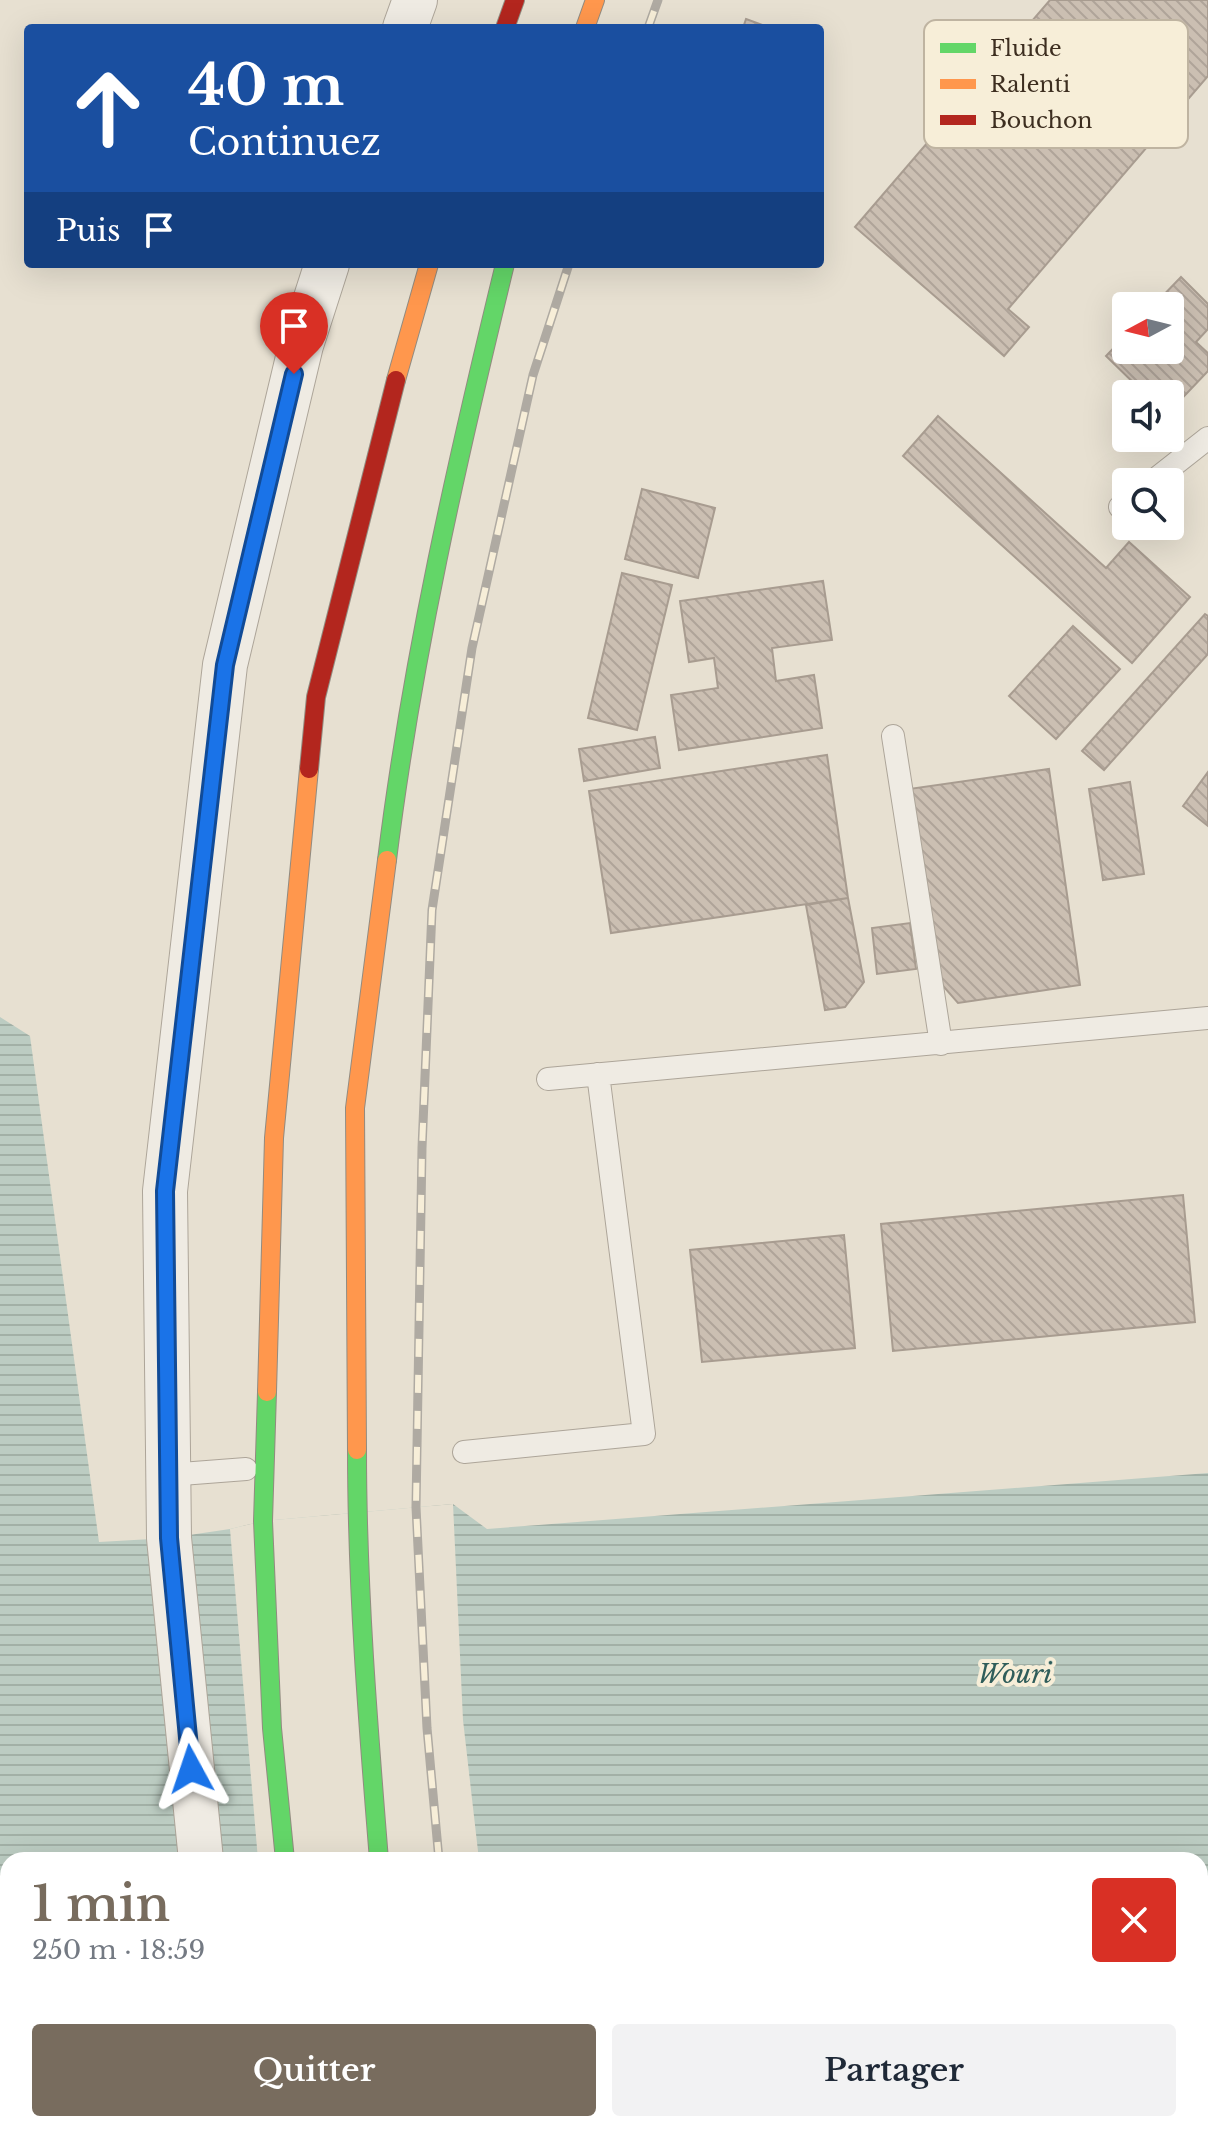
<!DOCTYPE html>
<html lang="fr">
<meta charset="utf-8">
<style>
body{margin:0;font-family:"Libre Baskerville",serif;background:#f2f2f3;color:#1f2937;height:100vh;display:flex;flex-direction:column;font-size:30px;white-space:nowrap}
*{box-sizing:border-box;margin:0}
p{font-size:26px;color:#747a83}
.icon{flex:none;width:44px;height:44px;fill:none;stroke:currentColor;stroke-width:2;stroke-linecap:round;stroke-linejoin:round}
.map{position:relative;flex:1;overflow:hidden}
.sheet{position:absolute;left:0px;top:1852px;width:1208px;height:280px;display:flex;flex-direction:column;background:#fff;border-radius:24px 24px 0 0;box-shadow:0 8px 32px #0002}
.sheet>*{flex:none}
.guide{position:absolute;left:24px;top:24px;width:800px;height:244px;border-radius:8px;box-shadow:0 8px 32px #0002;background:#1a4fa0;color:#fff;overflow:hidden}
.needle{width:52px;rotate:263deg}
.buttons{position:absolute;left:1112px;top:292px;display:grid;gap:16px}
.buttons a{display:grid;place-items:center;width:72px;height:72px;border-radius:8px;background:#fff;box-shadow:0 8px 32px #0002;font-size:40px}
.pin{position:absolute;display:grid;place-items:center;width:68px;height:68px;color:#fff;margin:-82px -34px;border-radius:50% 50% 50% 0;rotate:-45deg;box-shadow:0 0 8px #0007}
.pin .icon{rotate:45deg}
.me{position:absolute;width:88px;margin:-44px;rotate:355deg;stroke-linejoin:round;filter:drop-shadow(0 0 6px #0008)}
.turn{display:flex;align-items:center;gap:28px;height:168px;padding:0 32px;font-size:36px}
.turn .icon{width:104px;height:104px;stroke-width:2.5}
.turn b{display:block;font-size:56px;line-height:68px}
.then{display:flex;align-items:center;height:76px;padding:0 32px;background:#0003;gap:16px;font-size:30px}
.round{display:grid;place-items:center;flex:none;width:84px;height:84px;border-radius:8px;background:#f2f2f3}
.headline{display:flex;align-items:center;justify-content:space-between;height:136px;padding:0 32px}
h1{font-size:48px;font-weight:600;line-height:60px;color:#786c5e}
.action{display:flex;gap:16px;margin-top:auto;padding:16px 32px}
.action a{flex:1;height:92px;border-radius:8px;background:#786c5e;color:#fff;font-size:32px;font-weight:600;line-height:92px;text-align:center}
.action a+a{background:#f2f2f3;color:#1f2937}
.map>svg:first-child{display:block}
</style>
<div class="map">
<svg width="1208" height="2132" viewBox="0 0 1208 2132">
<defs>
<pattern id="water-rules" width="6" height="5" patternUnits="userSpaceOnUse" patternTransform="scale(2)"><rect width="6" height="5" fill="#bcccc2"/><path d="M0 2.5h6" fill="none" stroke="#a2b0a6"/></pattern>
<pattern id="building-back-hatch" width="6" height="6" patternUnits="userSpaceOnUse" patternTransform="scale(2)"><rect width="6" height="6" fill="#cbbfb2"/><path d="M-1 5l2 2M0 0l6 6M5-1l2 2" fill="none" stroke="#afa499"/></pattern>
</defs>
<rect width="100%" height="100%" fill="#e7e0d1"/>
<path fill="url(#water-rules)" fill-rule="evenodd" d="M0,1017L30,1036L99,1542L169,1538L230,1529L263,1521L453,1504L487,1529L1208,1473V2132H0ZM8,1860H1200V2124H8Z"/>
<path fill="#e7e0d1" d="M453,1504L463,1720L479,1860H258L230,1529L263,1521Z
M289,2124H510L511,2132H290Z"/>
<path fill="url(#building-back-hatch)" stroke="#a89c90" stroke-width="2" d="M1050,0H1208V76L1008,309L1029,327L1004,356L855,227Z
M746,19L771,28H743Z
M1181,277L1208,304V329L1196,342L1208,353V371L1170,411V394H1145L1106,356L1126,335V350H1170V306H1153Z
M938,416L1106,568L1129,542L1190,597L1132,663L903,456Z
M642,489L715,508L698,578L625,559Z
M622,573L672,585L637,730L588,718Z
M823,581L832,640L772,648L776,681L814,675L822,728L679,750L671,695L718,688L714,658L689,662L680,601Z
M1205,614L1208,616V654L1104,770L1082,751Z
M1073,626L1120,669L1056,739L1009,696Z
M655,737L660,768L584,781L579,749Z
M827,755L848,898L611,933L589,791Z
M1049,769L1080,985L958,1003L937,979L909,789Z
M1208,772V826L1183,806Z
M1130,782L1144,874L1103,880L1089,789Z
M848,898L864,982L845,1007L825,1010L806,905Z
M910,923L916,969L877,974L872,928Z
M1183,1195L1195,1322L893,1351L881,1224Z
M844,1235L855,1348L702,1362L690,1250Z"/>
<g fill="none" stroke-linecap="round" stroke-linejoin="round">
<defs>
<path id="lane" d="M1152,482L1208,438
M1120,507L1126,502
M893,736L941,1044
M548,1079L1208,1018
M464,1452L644,1434L598,1074
M168,1475L246,1469"/>
<path id="street" d="M405,28L415,0
M201,1860L169,1538L165,1191L225,665L301,345L327,264
M232,2124L233,2132"/>
<path id="fast" d="M387,860C412,658 457,461 505,264
M267,1392L263,1521L272,1728L285,1860
M357,1450C357,1587 368,1724 379,1860"/>
<path id="slow" d="M585,28L595,0
M396,380L429,264
M267,1392L274,1138L309,769
M357,1450L355,1108L387,860
M315,2124L316,2132
M406,2124L407,2132"/>
<path id="jam" d="M505,28L515,0
M309,769L316,697L396,380"/>
</defs>
<use href="#lane" stroke="#ada599" stroke-width="24"/>
<use href="#street" stroke="#ada599" stroke-width="46"/>
<use href="#fast" stroke="#928b80" stroke-width="20"/>
<use href="#slow" stroke="#928b80" stroke-width="20"/>
<use href="#jam" stroke="#928b80" stroke-width="20"/>
<use href="#lane" stroke="#efebe3" stroke-width="22"/>
<use href="#street" stroke="#efebe3" stroke-width="44"/>
<use href="#fast" stroke="#63d668" stroke-width="18"/>
<use href="#slow" stroke="#ff974d" stroke-width="18"/>
<use href="#jam" stroke="#b3261e" stroke-width="18"/>
<defs>
<path id="rail" d="M648,28L658,0
M439,1860L427,1728L416,1507L422,1148L432,910L472,648L533,375L569,264
M469,2124L470,2132"/>
</defs>
<use href="#rail" stroke="#afaaa2" stroke-width="9"/>
<use href="#rail" stroke="#f7eed8" stroke-width="6" stroke-dasharray="18" stroke-linecap="butt"/>
</g>
<g fill="none" stroke-linecap="round" stroke-linejoin="round">
<defs>
<path id="route" d="M191,1769L169,1538L165,1191L225,665L294,374"/>
</defs>
<use href="#route" stroke="#114b97" stroke-width="20"/>
<use href="#route" stroke="#1a73e8" stroke-width="14"/>
</g>
<g text-anchor="middle" stroke-width="8" stroke-linejoin="round" paint-order="stroke">
<g font-size="26" font-style="italic" fill="#2f5d5a" stroke="#f7eed8">
<text x="1015" y="1683">Wouri</text>
</g>
</g>
<rect x="924" y="20" width="264" height="128" rx="12" fill="#f7eed8" stroke="#bfb4a1" stroke-width="2"/>
<rect x="940" y="43" width="36" height="10" fill="#63d668"/>
<rect x="940" y="79" width="36" height="10" fill="#ff974d"/>
<rect x="940" y="115" width="36" height="10" fill="#b3261e"/>
<g font-size="22" fill="#3d2e20">
<text x="990" y="56">Fluide</text>
<text x="990" y="92">Ralenti</text>
<text x="990" y="128">Bouchon</text>
</g>
</svg>
<div class="buttons">
<a><svg class="needle" viewBox="-14 -14 28 28"><path d="M0-13l5 13h-10z" fill="#e53935"/><path d="M0 13l5-13h-10z" fill="#747a83"/></svg></a>
<a><svg class="icon" aria-label="sound" viewBox="0 0 24 24"><path d="M4 9h4l5-4v14l-5-4H4zM17 9q2 3 0 6"/></svg></a>
<a><svg class="icon" aria-label="search" viewBox="0 0 24 24"><circle cx="10" cy="10" r="6"/><path d="M15 15l6 6"/></svg></a>
</div>
<div class="pin" style="left:294px;top:374px;background:#d93025"><svg class="icon" aria-label="arrive" viewBox="0 0 24 24"><path d="M6 21V4h12l-3 4 3 4H6"/></svg></div>
<svg class="me" style="left:191px;top:1769px" viewBox="-20 -20 40 40"><path d="M0-17L14 15 0 8-14 15z" fill="#1a73e8" stroke="#fff" stroke-width="4"/></svg>
<div class="guide">
<div class="turn"><svg class="icon" aria-label="ahead" viewBox="0 0 24 24"><path d="M12 20V5M6 11l6-6 6 6"/></svg><div><b>40 m</b>Continuez</div></div>
<div class="then">Puis<svg class="icon" aria-label="arrive" viewBox="0 0 24 24"><path d="M6 21V4h12l-3 4 3 4H6"/></svg></div>
</div>
<section class="sheet">
<div class="headline"><div><h1>1 min</h1><p>250 m · 18:59</p></div><a class="round" style="background:#d93025;color:#fff"><svg class="icon" aria-label="close" viewBox="0 0 24 24"><path d="M6 6l12 12M18 6L6 18"/></svg></a></div>
<div class="action"><a>Quitter</a><a>Partager</a></div>
</section>
</div>
